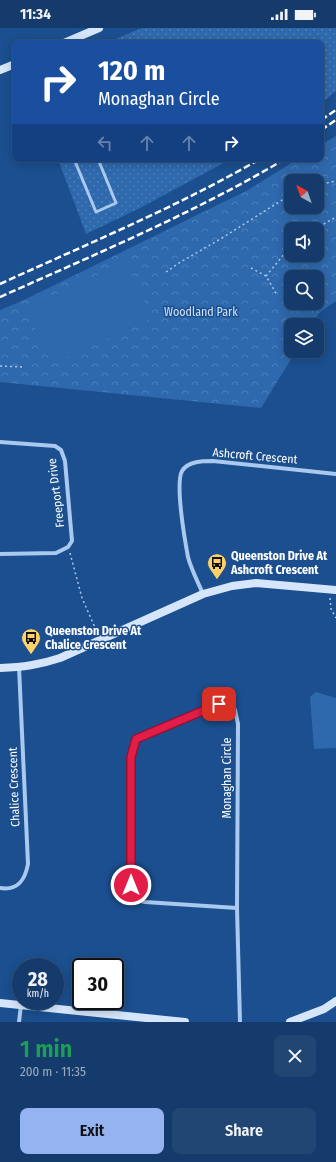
<!DOCTYPE html>
<meta charset="utf-8">
<style>
body{margin:0;font-family:"Fira Sans Condensed",sans-serif;background:#214673;color:#f1f3f6;height:100vh;display:flex;flex-direction:column;font-size:15px;white-space:nowrap}
*{box-sizing:border-box;margin:0}
p{font-size:13px;color:#9dadc1}
.icon{flex:none;width:22px;height:22px;fill:none;stroke:currentColor;stroke-width:2;stroke-linecap:round;stroke-linejoin:round}
.map{position:relative;height:994px;overflow:hidden}
.details{display:flex;flex-direction:column;background:#143b6b;flex:1}
.details>*{flex:none}
.guide{position:absolute;left:12px;top:12px;width:312px;height:122px;border-radius:8px;box-shadow:0 2px 10px #0003,0 0 0 1px #33557e;background:#1a4fa0;color:#fff;overflow:hidden}
.needle{width:26px;rotate:320deg}
.fabs{position:absolute;left:284px;top:146px;display:grid;gap:8px}
.fabs a{display:grid;place-items:center;width:40px;height:40px;border-radius:8px;background:#143b6b;box-shadow:0 2px 10px #0003,0 0 0 1px #33557e;font-size:20px}
.speed{position:absolute;left:12px;top:930px;display:flex;gap:8px;font-size:20px;font-weight:700;text-align:center}
.speed>*{display:grid;place-content:center;width:52px;height:52px;border-radius:50%;background:#143b6b;box-shadow:0 2px 10px #0003,0 0 0 1px #33557e;line-height:1}
.speed small{font-size:10px;font-weight:400}
.speed .limit{border:2px solid #111;border-radius:6px;background:#fff;color:#111}
.pin{position:absolute;display:grid;place-items:center;width:34px;height:34px;color:#fff;margin:-17px;border-radius:8px;box-shadow:0 2px 6px #0006}
.me{position:absolute;width:44px;margin:-22px;rotate:0deg;stroke-linejoin:round;filter:drop-shadow(0 0 3px #0008)}
.turn{display:flex;align-items:center;gap:14px;height:84px;padding:0 20px;font-size:18px}
.turn .icon{width:52px;height:52px;stroke-width:2.5}
.turn b{display:block;font-size:28px;line-height:34px}
.lanes{display:flex;align-items:center;height:38px;padding:0 20px;background:#0003;justify-content:center;gap:20px;direction:ltr}
.lanes .off{opacity:.35}
.round{display:grid;place-items:center;flex:none;width:42px;height:42px;border-radius:8px;background:#214673}
.overview{display:flex;align-items:center;justify-content:space-between;height:68px;padding:0 20px}
h1{font-size:24px;font-weight:600;line-height:30px;color:#1e9e55}
.primary-button{display:flex;gap:8px;margin-top:auto;padding:8px 20px}
.primary-button a{flex:1;height:46px;border-radius:8px;background:#95b2f1;color:#111;font-size:16px;font-weight:600;line-height:46px;text-align:center}
.primary-button a+a{background:#214673;color:#f1f3f6}
.status{display:flex;justify-content:space-between;align-items:center;height:28px;padding:0 20px;background:#143b6b;direction:ltr}
.status svg{height:11px;fill:currentColor}
.map>svg:first-child{display:block}
</style>
<div class="status"><b>11:34</b><svg viewBox="0 0 49 12"><path d="M0 12V9h3v3zM5 12V6h3v6zM10 12V3h3v9zM15 12V0h3v12zM26 1h20v11H26zM47 4h2v5h-2z"/></svg></div>
<div class="map">
<svg width="336" height="994" viewBox="0 0 336 994">
<defs>
<pattern id="grass-dots" width="8" height="8" patternUnits="userSpaceOnUse"><rect width="8" height="8" fill="#2e69ad"/><path d="M2 2h.1M6 6h.1" fill="none" stroke="#4d80b9" stroke-width="1.8" stroke-linecap="round"/></pattern>
<pattern id="forest-crowns" width="20" height="18" patternUnits="userSpaceOnUse"><rect width="20" height="18" fill="#2e69ad"/><path d="M2 6a3 3 0 1 1 6 0M12 15a3 3 0 1 1 6 0" fill="none" stroke="#4d80b9"/></pattern>
</defs>
<rect width="100%" height="100%" fill="#1b4f8f"/>
<path fill="url(#grass-dots)" d="M142,0H336V63L321,75V15H106Z
M58,131H231L140,180L86,206Z"/>
<path fill="url(#forest-crowns)" fill-rule="evenodd" d="M336,108V273L319,285L312,297H291V323H296L261,380L0,354V282L24,272L248,162L298,131H321V117ZM291,153H317V179H291ZM291,201H317V227H291ZM291,249H317V275H291Z"/>
<path fill="#2e69ad" d="M126,234L152,290L52,336L26,280Z
M316,664L336,670V720L314,721L310,669Z"/>
<g fill="none" stroke-linecap="round" stroke-linejoin="round">
<path stroke="#a9c9ee" stroke-width="1.5" stroke-dasharray="2 3" stroke-linecap="butt" d="M317,157L336,153
M315,201L336,189
M251,240L266,248L277,267
M166,244L179,235L222,210L287,169L291,167
M266,248L291,218
M0,338L24,339
M70,525L82,570L97,604
M330,570L331,581L336,590"/>
<path stroke="#a9c9ee" stroke-width="3" d="M74,131L96,184L116,175L98,131"/>
<path stroke="#a9c9ee" stroke-width="4" d="M0,414L55,418L61,422L65,433L72,513L68,519L56,525L0,526
M203,566C198,554 191,541 188,529C185,513 175,456 182,443C188,433 203,433 213,433L336,446
M0,860C18,863 25,852 28,836L19,639
M237,880L145,874L134,871L131,863V729L136,711L142,708L219,676H229L235,682L238,696L237,880L240,994
M19,994L21,977"/>
<path stroke="#d6e6fa" stroke-width="8" d="M64,15L99,0
M0,42L15,36
M0,640C23,639 39,637 60,630L203,566L232,558L256,555L336,562
M0,975L185,994
M290,994L324,981L336,973"/>
<path stroke="#fff" stroke-width="2.5" stroke-dasharray="7 3" stroke-linecap="butt" d="M321,92L336,82
M321,102L336,92
M0,256C87,216 177,179 260,131
M0,269C96,226 194,185 285,131"/>
</g>
<g fill="none" stroke-linecap="round" stroke-linejoin="round">
<defs>
<path id="route" d="M131,857V729L136,711L219,676"/>
</defs>
<use href="#route" stroke="#92132f" stroke-width="10"/>
<use href="#route" stroke="#e11d48" stroke-width="7"/>
</g>
<defs>
<symbol id="bus-pin" viewBox="-11 -11 22 30"><path d="M0 17L-7.5 6A9.5 9.5 0 1 1 7.5 6Z" fill="#ffd166" stroke="#1b4f8f"/><path d="M-5-6H5V4H4V6H2V4H-2V6H-4V4H-5ZM-3.5-4V0h7V-4ZM-3.5 1.2v1.5H-2V1.2ZM2 1.2v1.5H3.5V1.2Z" fill="#111"/></symbol>
</defs>
<g fill-rule="evenodd">
<use href="#bus-pin" x="206" y="524" width="22" height="30"/>
<use href="#bus-pin" x="20" y="599" width="22" height="30"/>
</g>
<g text-anchor="middle" stroke-width="3" stroke-linejoin="round" paint-order="stroke">
<g font-size="12" fill="#cfe3fa" stroke="#1b4f8f">
<text x="201" y="288">Woodland Park</text>
</g>
<g font-size="12" fill="#fff" stroke="#1b4f8f">
<text transform="translate(255 428) rotate(5)" y="4">Ashcroft Crescent</text>
<text transform="translate(56 465) rotate(-97)" y="4">Freeport Drive</text>
<text transform="translate(227 750) rotate(-90)" y="4">Monaghan Circle</text>
<text transform="translate(14 759) rotate(-92)" y="4">Chalice Crescent</text>
</g>
<g font-size="12" font-weight="bold" fill="#fff" stroke="#1b4f8f" text-anchor="start">
<text x="231" y="532">Queenston Drive At<tspan x="231" dy="14">Ashcroft Crescent</tspan></text>
<text x="45" y="607">Queenston Drive At<tspan x="45" dy="14">Chalice Crescent</tspan></text>
</g>
</g>
</svg>
<div class="fabs">
<a><svg class="needle" viewBox="-14 -14 28 28"><path d="M0-13l5 13h-10z" fill="#e53935"/><path d="M0 13l5-13h-10z" fill="#9dadc1"/></svg></a>
<a><svg class="icon" aria-label="sound" viewBox="0 0 24 24"><path d="M4 9h4l5-4v14l-5-4H4zM17 9q2 3 0 6"/></svg></a>
<a><svg class="icon" aria-label="search" viewBox="0 0 24 24"><circle cx="10" cy="10" r="6"/><path d="M15 15l6 6"/></svg></a>
<a><svg class="icon" aria-label="layers" viewBox="0 0 24 24"><path d="M12 4l9 5-9 5-9-5zM3 14l9 5 9-5"/></svg></a>
</div>
<div class="speed"><div>28<small>km/h</small></div><div class="limit">30</div></div>
<div class="pin" style="left:219px;top:676px;background:#d93025"><svg class="icon" aria-label="arrive" viewBox="0 0 24 24"><path d="M6 21V4h12l-3 4 3 4H6"/></svg></div>
<svg class="me" style="left:131px;top:857px" viewBox="-20 -20 40 40"><circle r="17" fill="#e11d48" stroke="#fff" stroke-width="3"/><path d="M0-11L8 9 0 5-8 9z" fill="#fff"/></svg>
<div class="guide">
<div class="turn"><svg class="icon" aria-label="right" viewBox="0 0 24 24"><path d="M7 20v-9h11M14 6l5 5-5 5"/></svg><div><b>120 m</b>Monaghan Circle</div></div>
<div class="lanes"><svg class="icon off" aria-label="left" viewBox="0 0 24 24"><path d="M17 20v-9H6M10 6l-5 5 5 5"/></svg><svg class="icon off" aria-label="ahead" viewBox="0 0 24 24"><path d="M12 20V5M6 11l6-6 6 6"/></svg><svg class="icon off" aria-label="ahead" viewBox="0 0 24 24"><path d="M12 20V5M6 11l6-6 6 6"/></svg><svg class="icon" aria-label="right" viewBox="0 0 24 24"><path d="M7 20v-9h11M14 6l5 5-5 5"/></svg></div>
</div>
</div>
<section class="details">
<div class="overview"><div><h1>1 min</h1><p>200 m · 11:35</p></div><a class="round"><svg class="icon" aria-label="close" viewBox="0 0 24 24"><path d="M6 6l12 12M18 6L6 18"/></svg></a></div>
<div class="primary-button"><a>Exit</a><a>Share</a></div>
</section>
